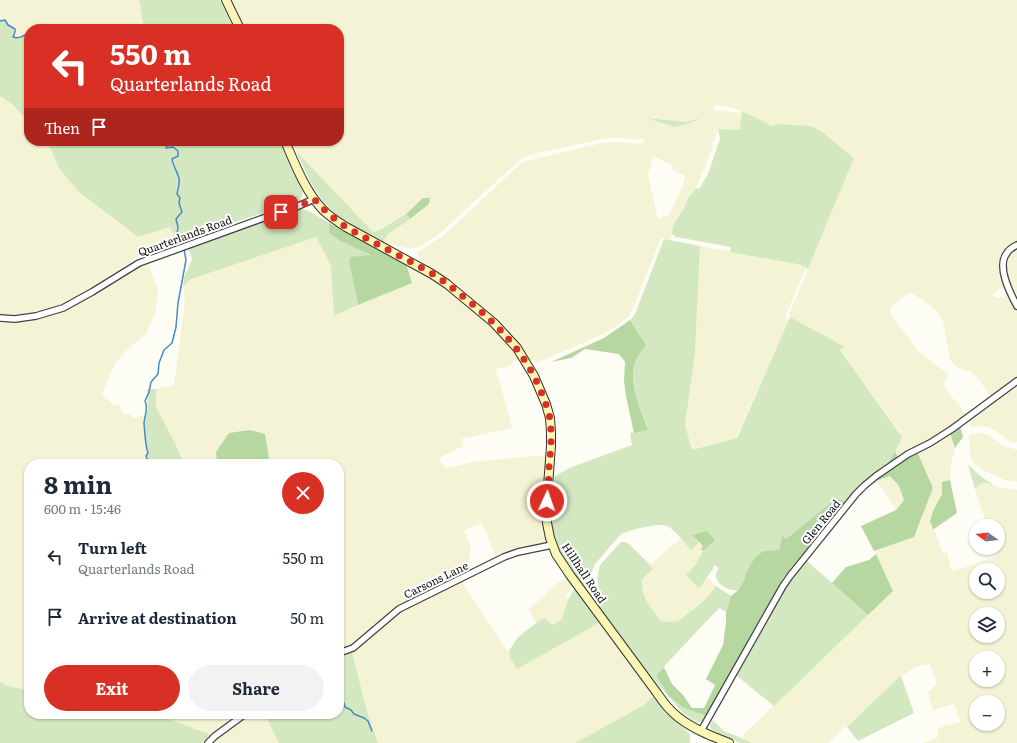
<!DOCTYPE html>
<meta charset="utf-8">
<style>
body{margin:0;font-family:Literata,serif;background:#f2f2f3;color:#1f2937;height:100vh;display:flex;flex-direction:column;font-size:15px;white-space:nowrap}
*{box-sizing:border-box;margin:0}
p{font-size:13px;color:#747a83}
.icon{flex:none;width:22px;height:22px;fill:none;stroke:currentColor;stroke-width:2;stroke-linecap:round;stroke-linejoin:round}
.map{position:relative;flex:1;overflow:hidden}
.drawer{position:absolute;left:24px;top:459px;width:320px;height:260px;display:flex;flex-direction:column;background:#fff;border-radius:16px;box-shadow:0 1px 3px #0004}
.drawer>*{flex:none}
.top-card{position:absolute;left:24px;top:24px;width:320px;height:122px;border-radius:16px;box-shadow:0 1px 3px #0004;background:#d93025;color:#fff;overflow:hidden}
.needle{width:26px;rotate:284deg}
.fabs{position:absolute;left:969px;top:519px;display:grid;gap:8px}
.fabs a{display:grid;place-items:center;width:36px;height:36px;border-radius:50%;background:#fff;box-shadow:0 1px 3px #0004;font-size:20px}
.pin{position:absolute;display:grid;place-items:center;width:34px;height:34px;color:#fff;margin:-17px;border-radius:8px;box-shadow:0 2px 6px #0006}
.me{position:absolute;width:44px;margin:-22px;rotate:3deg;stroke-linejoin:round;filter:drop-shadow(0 0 3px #0008)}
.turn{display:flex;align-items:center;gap:14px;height:84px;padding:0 20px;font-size:18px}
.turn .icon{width:52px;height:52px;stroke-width:2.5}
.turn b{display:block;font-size:28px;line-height:34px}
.then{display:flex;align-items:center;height:38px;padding:0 20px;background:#0003;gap:8px;font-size:15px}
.round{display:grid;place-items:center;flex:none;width:42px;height:42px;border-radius:21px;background:#f2f2f3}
.headline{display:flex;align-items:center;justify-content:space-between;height:68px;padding:0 20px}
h1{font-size:24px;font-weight:700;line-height:30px}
.button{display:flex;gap:8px;margin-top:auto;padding:8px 20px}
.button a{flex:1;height:46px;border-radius:24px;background:#d93025;color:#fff;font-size:16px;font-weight:700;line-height:46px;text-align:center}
.button a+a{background:#f2f2f3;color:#1f2937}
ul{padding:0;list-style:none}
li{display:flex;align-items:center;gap:12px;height:60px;padding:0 20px}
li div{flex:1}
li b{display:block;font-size:15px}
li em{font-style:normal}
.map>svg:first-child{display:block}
</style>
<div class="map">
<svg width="1017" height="743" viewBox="0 0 1017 743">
<rect width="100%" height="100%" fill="#fefdf5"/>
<path fill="#f4f3d6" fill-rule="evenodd" d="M0,0H139L144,29H29V33H27L23,37L17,38L13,37L15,32V29L8,25L5,20L0,21Z
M231,0H1017V241L1009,245L1003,251L1000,256L1001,262L1005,287H1003L996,291L993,296L998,298L1007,296L1017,311V377L992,396L988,393L977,377L971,372L966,371L955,366L950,359L943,321L935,309L930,305L910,292L889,309L890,313L918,351L949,375L942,384L966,415L952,427L908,451L898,458L895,451L900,442L902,437L900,433L840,350L844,347L790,317L789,315L854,158L822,131L811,126H773L742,111L730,107L716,105L712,110L742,113L740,131L718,129L715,139L712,144L713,147L696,188L690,194L686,201V205L672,230V234L670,240L661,238L635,304L628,317L614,328L599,336L536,363L533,359L530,361L514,338L502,323L457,284L421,261L417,253L444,235L520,164L523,162L602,143L618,142L643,144L644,139L608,138L532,154L522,158L438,235L419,247L407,248L389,244L384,242L387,235L410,219L429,204L423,198L406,214L380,230L373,232L296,151L292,141H339V86L342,82L339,77V29H245ZM650,118L686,122L697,120L688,124L674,127ZM653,156L672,165L673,170L685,176L682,188L670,214L658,219L648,175Z
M0,96L11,103L29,122V141H47L60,170L79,192L138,237L170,227L177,243L136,258L72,299L49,309L14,315L0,316Z
M316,236L331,266L334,316L412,282L406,264L443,285L489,324L510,345L521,359L513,362L508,367L496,369L512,428L461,439L463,446L439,458L445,469L472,462L546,455L542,520L546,536V544L495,555L482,523L464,530L471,547L467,571L455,579L408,601L394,610L355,643L339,650V464H257L268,458L217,452L216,464H181L183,461L175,443L156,407V389L174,385L185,303L183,287L191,279Z
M700,246L802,265L805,267V270L786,314V318L788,321L736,438L692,450L685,425L695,354Z
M1017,247V295L1009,279L1005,261L1008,253Z
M148,263L158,289L155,313L146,334L129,348L115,363L102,394L115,406L119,405L123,415L130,414L133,418L146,415L145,418L144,424L146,446L148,453L146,458L149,464H29V690L8,686L0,682V323L19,322L63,312L139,266Z
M1017,383V442H1011L991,428L983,426L971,427L968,419Z
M950,433L955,448L951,463L950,480L942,482V494L933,511V528L934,529L943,554L947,552L952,572L997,556L995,548H998V526H987L975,489L980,483L985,482L999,487L1017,490V743H923L938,737V728L961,722L954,704L933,710L928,692L937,684L930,664L915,667L896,680L847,727L845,726L829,743H753L741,737L893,591L874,551L914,537L933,488L917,453ZM976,570H998V592H976ZM976,614H998V636H976ZM976,658H998V680H976ZM976,702H998V724H976Z
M980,433L987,434L1004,446L1017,450V482L1005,480L991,474L979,468L972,460L970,453L969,435Z
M890,476L899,486L904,500L896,510L885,492L876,481Z
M681,538L691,550L699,543L703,546L701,549L703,551L696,564L686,575L699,589L707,577L716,586L711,593L699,605L678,621L662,622L653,612L648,603L642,587V579L652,569L649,565V564L653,562Z
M565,577L572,586L566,596L568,600L560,619L553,625L544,618L536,623L529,609L548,592V591Z
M462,582L506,649L509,651L510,658L517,668L599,623L653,696L644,705L575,743H378L368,715L352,652L379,630L397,614L412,605Z
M156,714H240L211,735Z
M249,714H262L267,719L279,743H218L217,742H212L219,736Z"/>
<path fill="#d3e8c0" d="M139,0H220L234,29H144Z
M5,20L8,25L15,29L13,37C19,39 23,37 27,33H29V122L11,103L0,96V21Z
M742,111L773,126L777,124L811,126L821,131L854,158L808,269L802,265L730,252L731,247L676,237L672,234C672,222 682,214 686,204C687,201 687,198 690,195C692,193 694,191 696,188L699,189L708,174L720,139L718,129L740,130Z
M647,118L686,122L701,118L688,124L674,127Z
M47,141H279L303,192L300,201L235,222L177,243L170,227L138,237L79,192L60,170Z
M296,151L373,232L380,230L406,214L410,219L387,235L383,244L339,217L325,204L312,185Z
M300,209L309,211L329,223V233L340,241L372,255L349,262L358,305L334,316L331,266L316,237L191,279L183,287L184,277L189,267L192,259L188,247Z
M664,239L700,246L695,354L685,425L692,450L737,438L790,317L845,347L840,350L902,437L900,442L887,465L861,485L846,501L841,500H834L786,539L782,536L779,550L763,551L745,575L744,581L738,590C734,590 731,590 728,589C723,587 714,580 716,574C716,572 718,570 719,568L714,565L713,569L699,589L686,575L696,564L703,551L715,540L693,535L699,543L691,550C686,544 674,529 667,526C659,522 630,530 621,534L595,564L590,577V586L586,591L564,562L558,550L550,527L555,476L572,467L632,445L630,433L648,430C641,409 626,378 637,358C640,354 643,349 646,345L630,320L635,314Z
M147,389H156V407L175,443L183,461L181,464H149L146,458L148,453L146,446L144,424L145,418L148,409Z
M968,465L983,478L994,485C984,482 982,481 975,489Z
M622,542H625L629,544L649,564V565L653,569L642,579C640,594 652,611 662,622L678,621L699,605L711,593L716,586L731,596L726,612L719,608L656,675L684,708L706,716L704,721L698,723L684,714L648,673L600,610L598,605L600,593L597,579L600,565L619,544Z
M806,560L868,615L774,706L737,676L783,591L792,576Z
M574,589L599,623L517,669L510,658L509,651L518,637L536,623L544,618L553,625L561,619L568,600Z
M352,652L368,715L378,743H279L267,719L262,714H339V656Z
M901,676L914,713L858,741L847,727L896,680Z
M0,682L8,686L29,690V714H156L211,735L202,743H0Z
M653,696L667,714L688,732L690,735V743H575L644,705Z
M713,720L724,731L753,743H740L724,736L711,729L710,725Z"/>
<path fill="#b6d8a0" d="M423,198H430L429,204L410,219L406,214Z
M329,223L406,264L412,283L358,305L349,262L351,257L371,255L340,241L329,233Z
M630,320L646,345C643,349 640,354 637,358C626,378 641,410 648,430L634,433L626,396L624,381L625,362L619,354L585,349L571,358L551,362L604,338Z
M960,426L963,437L955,448L950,433Z
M250,430L265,434L269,458L257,464H217L216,452L229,433Z
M915,447L933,488L914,537L874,551L861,526L896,510L904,500L899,486L890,476L876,481L872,477L887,465L895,451L898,458Z
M950,480L957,513L934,529H933L930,521L933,511L942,494V482Z
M834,500H841L846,501L783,578L706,716L684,708L669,696L656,675L664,667L672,684L683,695L692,708H704L715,685L706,679L723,645L726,622V612L731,596L738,590L744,581L745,575L754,559L763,551L779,550L782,535L786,539Z
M707,531L715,540L703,551L701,549L703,546L692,535Z
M876,554L893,591L868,615L832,583L846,567L869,560Z"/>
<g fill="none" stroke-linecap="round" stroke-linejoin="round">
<path stroke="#488dc6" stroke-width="1.5" d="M0,21L5,20L8,25L15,29V32L13,37C19,39 23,37 27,33H29
M168,141L166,148L173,147L178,151V156L172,159C173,166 177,171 179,178C180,182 178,189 177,194L180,198L179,203L182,212L176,219L178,227L177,234L182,243
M149,464L146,456L148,453C145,444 145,433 144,424C144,416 149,409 145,401L149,392L151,382L158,374L159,363L164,350L172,343L176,327L178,303L186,260L184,249
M339,699L344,703L345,707L351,710L354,714L364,718L368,721L372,731"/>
<defs>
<path id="street" d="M1017,245C1013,247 1009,249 1007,253C996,266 1010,293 1017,306
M0,318L15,319L36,316L63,308L92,292L139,263L269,216L294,208L314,199
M339,653L353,648L399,609L504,557L518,552L552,545
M701,731L783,586L790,576L856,494L864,486L876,476L908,454L930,443L952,429L1017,381
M208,743L215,736L245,714"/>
<path id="secondary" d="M226,0L240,29
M285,141C295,164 305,191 323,210C330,217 338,222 346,227L432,274L447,284L494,323L517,348L534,376L546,404L550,418L551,432V446L546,513L547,523L550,538L556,554L570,575L657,693C663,702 669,710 678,717C693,729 711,736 729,743"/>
</defs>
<use href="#street" stroke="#444" stroke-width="8"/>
<use href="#secondary" stroke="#333" stroke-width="10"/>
<use href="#street" stroke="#fff" stroke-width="5.5"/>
<use href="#secondary" stroke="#faf6b5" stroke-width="8"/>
</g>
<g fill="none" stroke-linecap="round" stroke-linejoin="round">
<path stroke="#d93025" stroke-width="7" stroke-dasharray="0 12.6" d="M281,212L304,204L314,199C324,210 334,219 346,227C374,243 403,257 431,273C445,281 457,292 470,302C501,328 527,355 542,394C545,402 549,411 550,420C552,435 551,450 549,465C549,477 548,489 547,501"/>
</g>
<g text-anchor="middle" stroke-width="4" stroke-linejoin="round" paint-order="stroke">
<g font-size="11" fill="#111" stroke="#fff">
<text transform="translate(185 236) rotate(-20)" y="4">Quarterlands Road</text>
<text transform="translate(821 522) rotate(-51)" y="4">Glen Road</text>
<text transform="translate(584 573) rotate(56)" y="4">Hillhall Road</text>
<text transform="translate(436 580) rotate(-26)" y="4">Carsons Lane</text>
</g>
</g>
</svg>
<div class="fabs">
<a><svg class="needle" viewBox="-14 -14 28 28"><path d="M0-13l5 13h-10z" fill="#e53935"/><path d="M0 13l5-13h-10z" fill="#747a83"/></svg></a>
<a><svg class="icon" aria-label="search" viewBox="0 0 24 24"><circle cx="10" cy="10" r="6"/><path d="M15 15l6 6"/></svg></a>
<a><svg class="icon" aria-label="layers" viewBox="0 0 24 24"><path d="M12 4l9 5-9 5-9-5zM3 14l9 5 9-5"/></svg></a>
<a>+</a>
<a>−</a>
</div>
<div class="pin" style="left:281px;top:212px;background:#d93025"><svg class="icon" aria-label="arrive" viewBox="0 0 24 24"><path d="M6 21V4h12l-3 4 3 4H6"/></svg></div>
<svg class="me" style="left:547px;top:501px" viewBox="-20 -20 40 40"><circle r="17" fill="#d93025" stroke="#fff" stroke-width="3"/><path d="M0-11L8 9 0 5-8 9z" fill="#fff"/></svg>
<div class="top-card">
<div class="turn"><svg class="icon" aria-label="left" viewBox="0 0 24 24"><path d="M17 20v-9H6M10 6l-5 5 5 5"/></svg><div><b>550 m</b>Quarterlands Road</div></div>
<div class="then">Then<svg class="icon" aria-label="arrive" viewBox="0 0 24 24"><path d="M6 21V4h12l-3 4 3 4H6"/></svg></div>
</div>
<section class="drawer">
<div class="headline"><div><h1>8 min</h1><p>600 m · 15:46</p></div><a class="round" style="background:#d93025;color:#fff"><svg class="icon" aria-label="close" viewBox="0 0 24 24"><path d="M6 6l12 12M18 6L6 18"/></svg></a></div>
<ul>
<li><svg class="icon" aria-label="left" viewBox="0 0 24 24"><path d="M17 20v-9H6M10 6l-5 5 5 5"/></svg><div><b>Turn left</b><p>Quarterlands Road</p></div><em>550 m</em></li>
<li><svg class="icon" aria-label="arrive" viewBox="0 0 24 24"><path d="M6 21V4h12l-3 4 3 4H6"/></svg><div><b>Arrive at destination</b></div><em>50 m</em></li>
</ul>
<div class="button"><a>Exit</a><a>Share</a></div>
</section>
</div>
